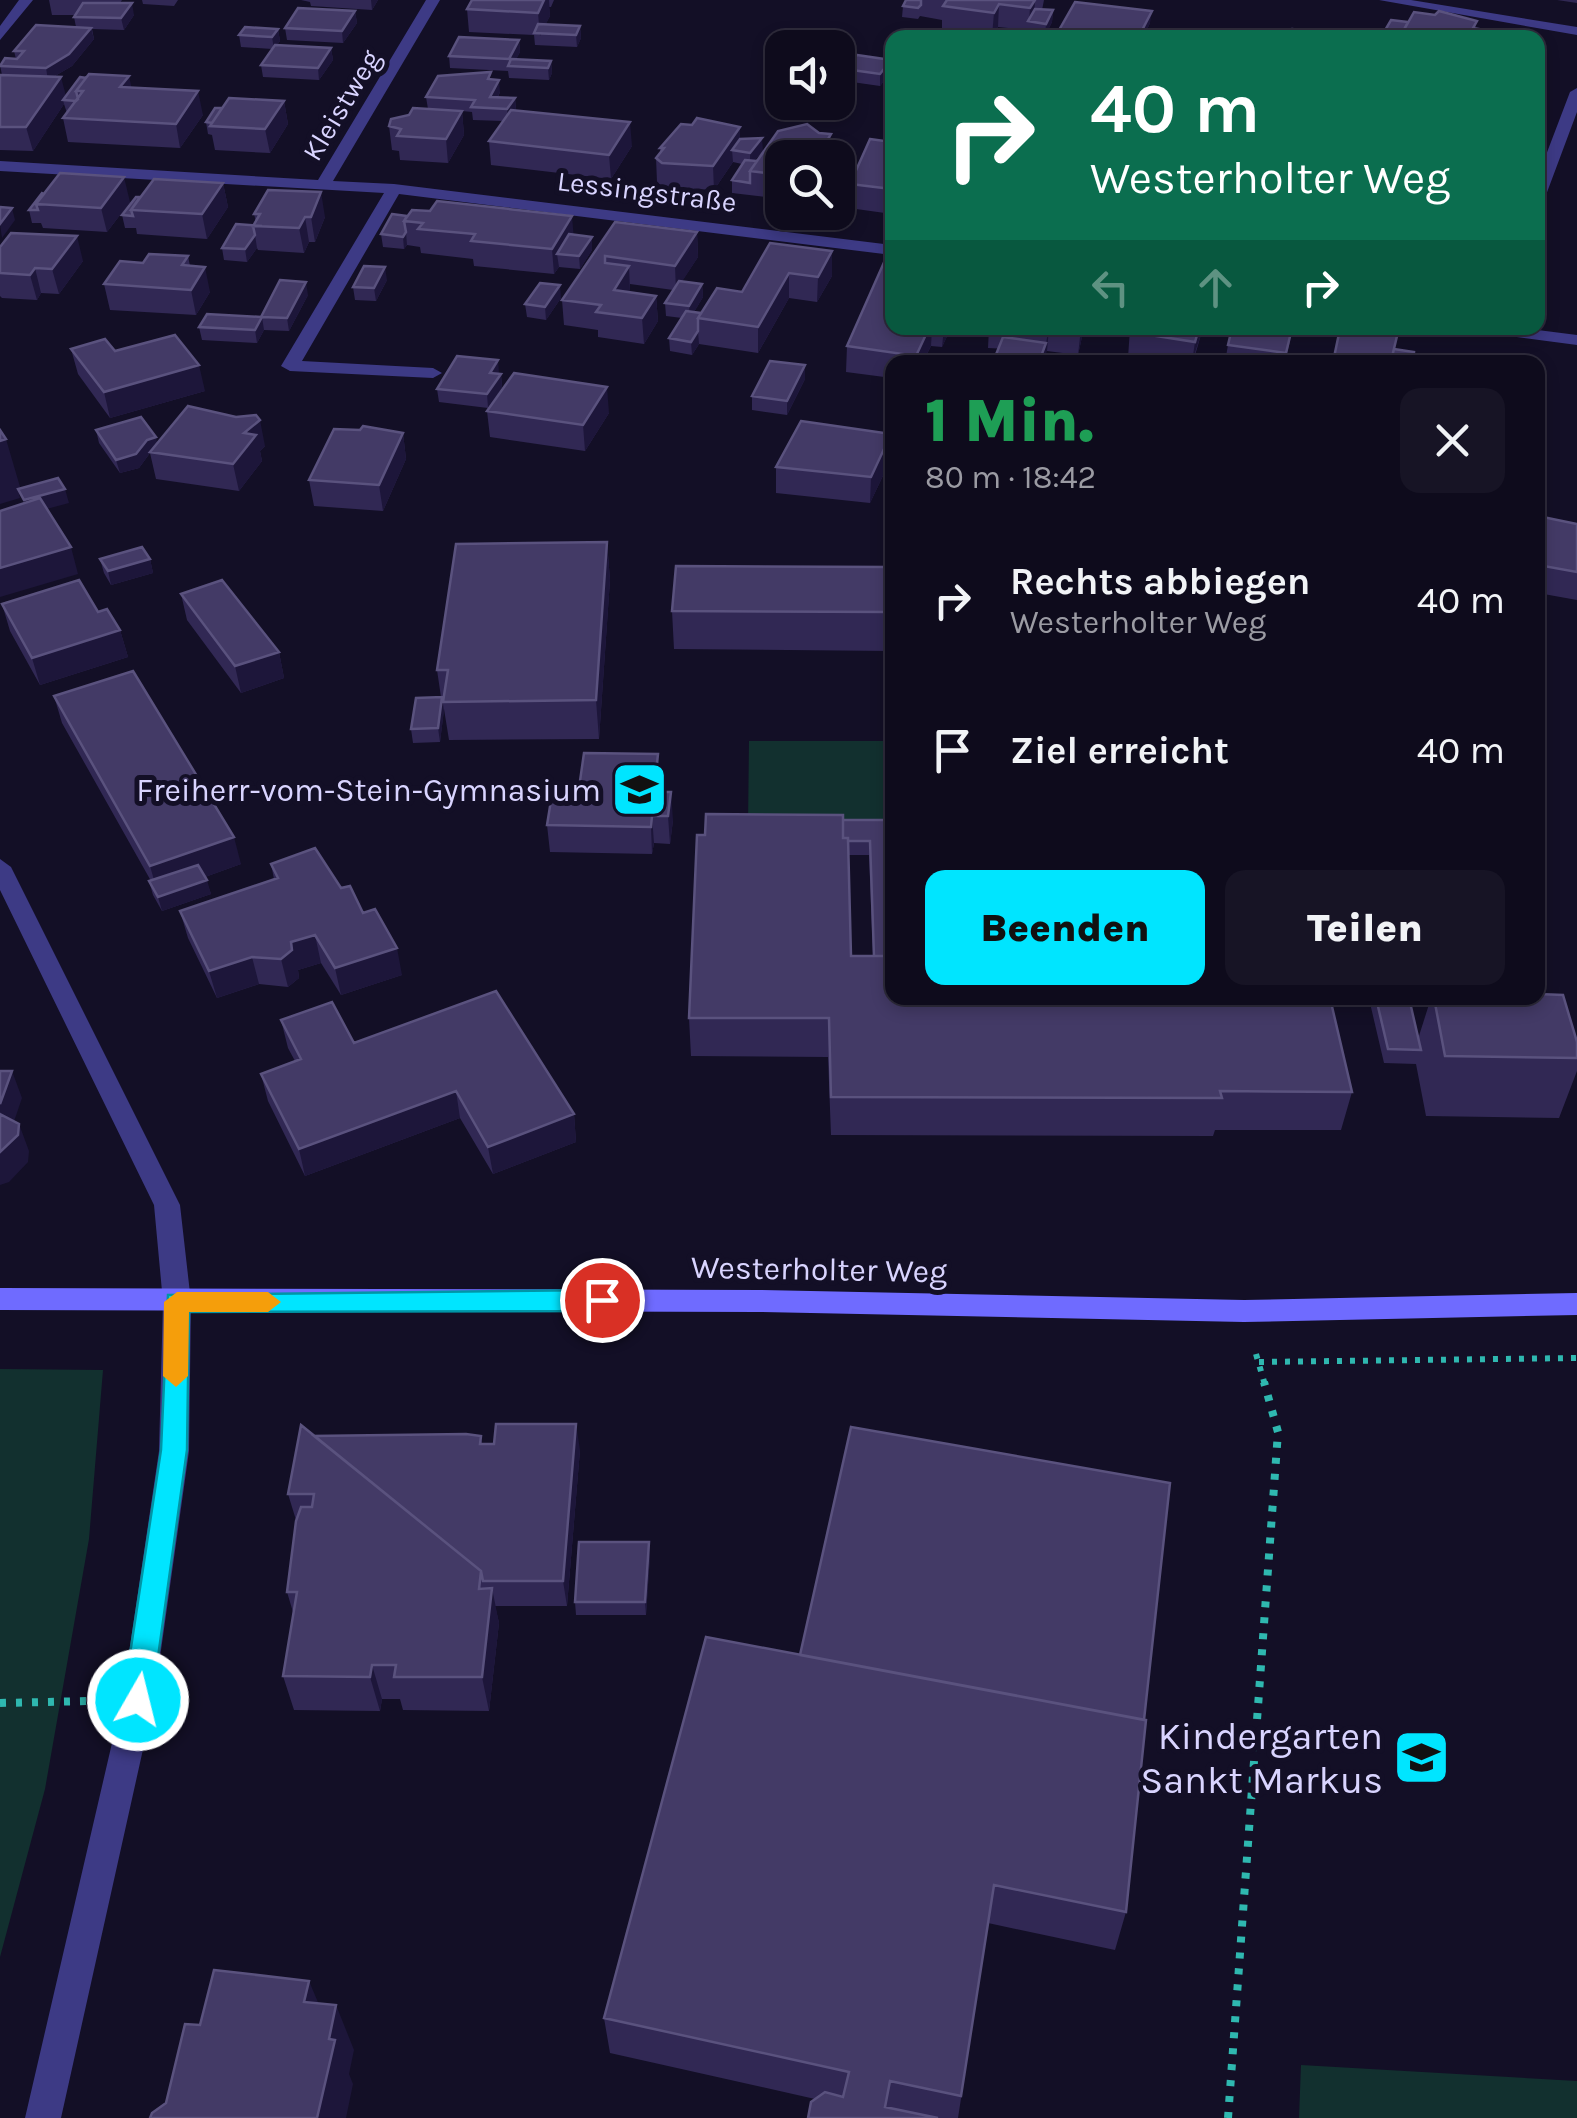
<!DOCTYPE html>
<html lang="de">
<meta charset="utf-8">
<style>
body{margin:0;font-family:Karla,sans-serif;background:#171425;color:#f1f3f6;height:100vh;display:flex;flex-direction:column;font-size:38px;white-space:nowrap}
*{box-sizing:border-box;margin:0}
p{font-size:32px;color:#9b9ba3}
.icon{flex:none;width:55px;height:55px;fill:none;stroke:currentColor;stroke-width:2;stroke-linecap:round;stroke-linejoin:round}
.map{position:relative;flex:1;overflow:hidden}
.details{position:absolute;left:885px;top:355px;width:660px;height:650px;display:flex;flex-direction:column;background:#0e0b1c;border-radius:20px;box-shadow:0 5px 15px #0003,0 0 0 2px #2e2b3b}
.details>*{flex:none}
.hud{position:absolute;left:885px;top:30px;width:660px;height:305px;border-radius:20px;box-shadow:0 5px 15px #0003,0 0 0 2px #2e2b3b;background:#0b6e4f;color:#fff;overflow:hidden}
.fabs{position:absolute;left:765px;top:30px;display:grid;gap:20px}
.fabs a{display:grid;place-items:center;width:90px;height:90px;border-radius:20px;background:#0e0b1c;box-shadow:0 5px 15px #0003,0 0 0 2px #2e2b3b;font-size:50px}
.pin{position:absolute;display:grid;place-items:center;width:85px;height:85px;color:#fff;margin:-42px;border:5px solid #fff;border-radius:50%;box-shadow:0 2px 10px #0007}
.me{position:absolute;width:110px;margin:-55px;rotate:8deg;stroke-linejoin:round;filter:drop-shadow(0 0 8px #0008)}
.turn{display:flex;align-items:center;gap:35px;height:210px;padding:0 40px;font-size:45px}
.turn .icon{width:130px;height:130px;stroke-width:2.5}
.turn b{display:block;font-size:70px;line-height:85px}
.lanes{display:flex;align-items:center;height:95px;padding:0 40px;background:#0003;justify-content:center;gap:50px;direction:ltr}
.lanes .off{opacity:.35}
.round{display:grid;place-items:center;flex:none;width:105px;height:105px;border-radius:20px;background:#171425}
.headline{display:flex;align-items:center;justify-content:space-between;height:170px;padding:0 40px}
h1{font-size:60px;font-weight:800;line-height:75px;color:#1e9e55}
.primary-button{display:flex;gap:20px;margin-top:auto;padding:20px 40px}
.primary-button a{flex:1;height:115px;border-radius:20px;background:#00e5ff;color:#111;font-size:40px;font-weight:800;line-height:115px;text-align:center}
.primary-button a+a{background:#171425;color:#f1f3f6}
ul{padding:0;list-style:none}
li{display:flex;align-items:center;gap:30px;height:150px;padding:0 40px}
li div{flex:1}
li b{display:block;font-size:38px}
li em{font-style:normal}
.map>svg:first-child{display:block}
</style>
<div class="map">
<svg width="1577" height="2118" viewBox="0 0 1577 2118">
<rect width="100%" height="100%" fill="#130f26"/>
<path fill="#12302f" d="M749,741H892V826H748Z
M0,1369L103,1370L89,1539L45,1789L0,1957Z
M1301,2065L1577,2081V2118H1299Z"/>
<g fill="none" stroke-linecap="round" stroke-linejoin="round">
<path stroke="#2fb8b0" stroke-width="6" stroke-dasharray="5 8" stroke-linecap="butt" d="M1256,1354L1265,1385
M1259,1362L1577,1358"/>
<path stroke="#2fb8b0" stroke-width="8" stroke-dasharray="6 10" stroke-linecap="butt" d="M0,1703L89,1701
M1228,2118L1278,1432L1264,1382"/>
<path fill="#3d3a85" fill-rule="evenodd" d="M19,0H33L0,40V26Z
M426,0H440L333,181L394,184L892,245V255L399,194L302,361L433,368L442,373L433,378L290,371L281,366L384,193L0,171V161L318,180Z
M1379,0H1411L1577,27V35Z
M1577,88V112L1546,195L1538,200V176L1570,92Z
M1478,328H1522L1577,335V345L1487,333Z
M0,859L11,867L180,1205L191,1302L189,1451L154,1700L61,2118H25L122,1700L159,1451L163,1302L154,1205L0,890Z"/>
<path fill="#6f6bff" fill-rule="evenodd" d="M0,1288L759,1290L1244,1300L1577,1293V1315L1244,1322L759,1312L0,1310Z"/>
</g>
<path fill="#312854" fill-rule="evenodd" d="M49,0H122L120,3L134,15L124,30L92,29L94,39L72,66L55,76L66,97L80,77L131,88L203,115L180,148L68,142L63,118L67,113L64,104L33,151L0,150V75H2L0,65L16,59L14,51L76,27L74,17L75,15H52Z
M142,0H178L174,6L143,4Z
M301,0H378L372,10L311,6L310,2Z
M472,0H554L551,7H549L550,16L545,25L580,26L581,38L577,47L535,45L534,35L469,32L467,9Z
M906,0H1044L1042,10H1053L1052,22L1045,36L1027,33V30L998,27L992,36L942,29V20L920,16L918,19L902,17L903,6Z
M1557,0H1577V3Z
M355,11L357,23L343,43L287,40L285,28Z
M1477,21L1475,29L1530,38H1383L1384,32L1408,22Z
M1150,23L1143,38H1057L1058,32Z
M278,29L280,41L277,45L331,48L333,60L319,80L263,77L261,65L272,49L241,47L239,35Z
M519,40L520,52L516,59L551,61L552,73L549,80L509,78L508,71L450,68L449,56Z
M891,60V72L880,86L845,81V69Z
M492,79L500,92L498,97L515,98L516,110L632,146L611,179L491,165L489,141L503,121L473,120L472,112L462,111L464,135L448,163L400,160L399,151L392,150L389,126L409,115L428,109L426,97Z
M284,101L288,124L270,153L215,150L212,135L208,134L206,122L222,108Z
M692,125L740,127V139L763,151L754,161H757L819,133L831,134V158H782V199L732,193V180L742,164L733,162L714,190L663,187L657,182L656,158L660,153V148Z
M892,142V214L849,208L850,184Z
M223,183L228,207L207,239L137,234L136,228H125L122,215L140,197Z
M42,193L130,202L107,232L43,228L41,223H32L29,210Z
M254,214L325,217L315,242H309L304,253L258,250L257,248L247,262L224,260L222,248L253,225L256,222Z
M392,214L574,235L592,250L580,269L559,267L554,274L474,266L473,259L421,253L420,247L407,245L404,249L383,247L381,234Z
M615,222L697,232L698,257L682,281L702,284L703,297L694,312L701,313L742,292L832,251V276L817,302L789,298L758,353L699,344L692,355L670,351L669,338L682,318L666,316L665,303L673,290L630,284V292L656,296L658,321L644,344L598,337V330L564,325L562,300Z
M0,247L83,261L59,294L41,293L37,300L2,298L0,296Z
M188,256L190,266L210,292L196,315L110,310L104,284L143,263Z
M387,280L376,301L355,300L353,287Z
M308,295L289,331L264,330L257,343L202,340L199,327L261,317Z
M561,298L546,320L527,317L525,304Z
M892,328H951L942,347L931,346L923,362H892V378L846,372L847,346Z
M989,328H1084L1078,355L1047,351L988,348Z
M1130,328H1203L1193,362H1159L1128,358Z
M1293,328L1285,362H1225L1228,345Z
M71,349L115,351L205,391L110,418L78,374Z
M501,374L502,387L488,408L439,402L437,389Z
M805,379L787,415L752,410V396Z
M487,411L609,413L585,451L490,437Z
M96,430L157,443L265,446L260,451L262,461L239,491L156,479L150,453L139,468L120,473L99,443Z
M403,433L406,459L383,511L314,506L309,480Z
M891,434L890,461L870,503L776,493V467Z
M1538,516L1577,524V600L1538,593Z
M607,542L610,580L599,739L449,740L444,709L440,742L413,743L411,729L441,697L437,670Z
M100,559H150L153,573L111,585L104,573Z
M892,567V651L674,649L672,611Z
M181,594L279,652L284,678L241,693L187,620Z
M2,604L98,612L120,630L128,657L40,685L10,631Z
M54,696L241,864L205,877L211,894L162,911L153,895L149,881H151L62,723Z
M660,781L658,792L673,820L670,844L654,843L652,854L550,852L547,825L578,795Z
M843,820H892V998L1352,1092L1341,1130H1215L1213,1136L831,1135L828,1057L691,1056L689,1018L705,835ZM848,855H869L873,956H851Z
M271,864L341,888L363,913L402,975L341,995L321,963L298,970L299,978L288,987L259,984L217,998L188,938L180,911L274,879Z
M1372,998H1409L1418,1039L1431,998H1538L1577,1042V1071L1559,1118L1426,1116L1416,1064L1384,1063L1370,1003Z
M281,1020L574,1114L576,1142L493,1174L460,1118L305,1176L268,1101L261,1074L295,1061L288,1048Z
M314,1436H481L482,1444L580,1450L567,1606H495L499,1623L489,1711L403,1710L400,1699H382L380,1711L294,1710L283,1676L293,1612L287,1592L296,1520L288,1494Z
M650,1555L646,1615H576L575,1602Z
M1144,1720L1126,1912L1115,1950L988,1923L958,2118H808L815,2099L610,2053L604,2018Z"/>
<path fill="#1d163a" d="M371,0H378L372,10Z
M544,0H549L550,16L540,36L538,13Z
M1035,0L1034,21H1029L1030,8Z
M132,3L134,15L124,30L121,18Z
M999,4L998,27L992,36L994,13Z
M1053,10L1052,22L1045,36L1046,24Z
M355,11L357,23L343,43L342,31Z
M1152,11L1150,23L1143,38H1138Z
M580,26L581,38L577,47L576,35Z
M91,28L94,39L72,66L48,80L46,68Z
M278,29L280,41L274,49L272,37Z
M519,40L520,52L513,66H510L509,59Z
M331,48L333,60L319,80L318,68Z
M891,60V72L880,86V74Z
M551,61L552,73L549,80L548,68Z
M129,76L134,99L120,87Z
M61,77L67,100H63L64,104L33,151L26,127Z
M499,80L500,92L492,109L490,97Z
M198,91L203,115L180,148L176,124Z
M515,98L516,110L508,122L507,109Z
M284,101L288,124L270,153L265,129Z
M462,111L464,135L448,163L446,139Z
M630,122L632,146L611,179L609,155Z
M740,127V151L732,150L733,162L714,190L713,166Z
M831,134V158H817Z
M762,138L763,151L750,165V153Z
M124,177L130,202L107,232L101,208Z
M223,183L228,207L207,239L202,214Z
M321,192L325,217L315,242L311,217Z
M12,208L15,220L2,238L0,224Z
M572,216L574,240L557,254L559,267L554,274L552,249Z
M305,217L309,242L304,253L299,228Z
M406,232L407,245L404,249L403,237Z
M697,232L698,257L676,291L675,266Z
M255,235L257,248L247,262L245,249Z
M77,236L83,261L59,294L52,269Z
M592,237V250L580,269L579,256Z
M832,251V276L817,302L818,277Z
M629,266L630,291L615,315L614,290Z
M205,267L210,292L196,315L191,290Z
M385,267L387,280L376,301L374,288Z
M35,268L41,293L37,300L30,275Z
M789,273V298L758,353V327Z
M306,282L308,295L289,331L287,318Z
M702,284L703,297L690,319L689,306Z
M560,285L561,298L546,320L545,307Z
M656,296L658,321L644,344L642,318Z
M262,317L264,330L257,343L255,330Z
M929,328H932L931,346L923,362H915L916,356Z
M944,328H951L942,347Z
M1049,328L1047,351L1043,362H1039L1046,343Z
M1081,328H1084L1078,355Z
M1199,328H1203L1192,362L1195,342Z
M698,331L699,344L692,355L691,342Z
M498,360L499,373H490Z
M199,365L205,391L110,418L104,392Z
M805,365V379L787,415V401Z
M501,374L502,387L488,408L487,394Z
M607,387L609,413L585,451L583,425Z
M260,420L265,446L260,451L262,461L239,491L233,464L244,433Z
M403,433L406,459L383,511L379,485Z
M891,434L890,461L870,503L871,477Z
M156,437L159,451L150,453L139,468L120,473L116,460L147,440Z
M6,439L23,497L18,489L20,498L0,504V441Z
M65,489L69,503L28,514L24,500Z
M607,542L610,580L599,739L596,700Z
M71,547L78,574L0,597V568Z
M150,559L153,573L111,585L108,571Z
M120,630L128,657L40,685L32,658Z
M279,652L284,678L241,693L235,666Z
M442,697L444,711L440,742L438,728Z
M658,754L660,781L656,819L654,792Z
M671,792L673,820L670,844L668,816Z
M652,816L654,843L652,854L651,827Z
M234,837L241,864L158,894L150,866Z
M207,880L211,894L162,911L158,897Z
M315,935L321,963L298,970L299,978L288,987L281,959L291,942Z
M397,948L402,975L341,995L335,968Z
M252,957L259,984L217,998L209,971Z
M12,1071L22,1098L8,1139L0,1120V1104Z
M456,1091L460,1118L305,1176L299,1149Z
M574,1114L576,1142L493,1174L488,1147Z
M19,1124L29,1151L28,1162L9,1182L0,1185V1152Z
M576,1424L580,1450L567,1606L563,1581Z
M649,1542L650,1555L646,1615L645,1602Z
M492,1588L499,1623L489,1711L482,1677Z
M372,1665L382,1699L380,1711L370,1677Z
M309,1981L328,2026L304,2002Z
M336,2005L354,2050L349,2074L353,2084L346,2118H317L329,2039Z"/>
<path fill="#433a66" stroke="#5a527e" stroke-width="2.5" d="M472,0H544L538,13L467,9Z
M906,0H921V5L918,8L903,6Z
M947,0H1035L1030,8L999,4L994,13L943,6Z
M1075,2L1152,11L1138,38H1101L1058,32Z
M83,3H132L121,18L74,17Z
M298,8L355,11L342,31L285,28Z
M1035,9L1053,10L1046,24L1028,21Z
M1439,11L1477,21L1473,28L1530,38L1400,37L1414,12L1435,15Z
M1391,20L1408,22L1401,35L1384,32Z
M538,24L580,26L576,35L534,33Z
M36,25L91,28L69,54L46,68L0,66L5,58L17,59L24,51H14Z
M245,27L278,29L272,37L239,35Z
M1292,29L1352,37L1286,38Z
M1229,33L1255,38H1226Z
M459,37L519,40L509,59L449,56Z
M275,45L331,48L318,68L261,65Z
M857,55L891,60L880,74L845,69Z
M511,59L551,61L548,68L508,66Z
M491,72L488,79L499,80L490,97L515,98L507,109L471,107L475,100L426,97L438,76Z
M89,74L129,76L120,87L198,91L176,124L63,118L83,91H76Z
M0,75L61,77L26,127H0Z
M80,77L86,78L76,91L78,99L76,101L63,100Z
M229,98L284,101L265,129L210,126Z
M215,108H222L212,123L206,122Z
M413,108L462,111L446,139L397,136L401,129L389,126L391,119L409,115Z
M511,110L630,122L609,155L489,141Z
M697,118L740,127L713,166L662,163L656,158L664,148H660L681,124L692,125Z
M807,124L819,133L831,134L817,158H782V175L750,171L778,131Z
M762,138L750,153L732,150L740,139Z
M870,139L892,142V189L850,184Z
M745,160L757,161L750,171V183L732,180Z
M60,173L124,177L101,208L36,204Z
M154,179L223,183L202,214L131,210Z
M268,190L321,192L311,217H305L299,228L253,226L260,214H254Z
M42,193L44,194L36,204L38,210H29Z
M136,197H140L131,210L133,216L122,215Z
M437,201L572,216L552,249L471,241L475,234L418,229L423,223L404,221L412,210L430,211Z
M0,207L12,208L0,224Z
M392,214L407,216L404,221L406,232L403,237L381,234Z
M615,222L697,232L675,266L605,256V263L629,266L614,290L656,296L642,318L596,312L601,305L562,300Z
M236,224L262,226H253L255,235L245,249L222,248Z
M11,233L77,236L52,269L35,268L30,275L0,273V247Z
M569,234L592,237L579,256L557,254Z
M770,243L832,251L818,277L789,273L758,327L698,318L717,288L742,292Z
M149,254L188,256L182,265L205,267L191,290L104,284L120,261L143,263Z
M885,260L892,261V328H929L916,356L847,346Z
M364,266L385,267L374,288L353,287Z
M280,280L306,282L287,318L262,317L255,330L199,327L207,314L261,317Z
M679,281L702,284L689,306L665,303Z
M540,283L560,285L545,307L525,304Z
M686,311L701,313L698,318V331L691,342L669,338Z
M1024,328H1049L1048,331Z
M1133,328H1199L1195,342L1131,332Z
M1232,328H1292L1286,353L1228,345Z
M1340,329L1397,336L1392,357H1397L1394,362H1333Z
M175,335L199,365L104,392L71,349L105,339L115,351Z
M1003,337L1046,343L1039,362H993Z
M1394,349L1414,352L1413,362H1396L1397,357H1392Z
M457,356L498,360L490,373L501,374L487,394L437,389Z
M770,361L805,365L787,401L752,396Z
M514,373L607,387L583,425L487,411Z
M188,406L236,417L256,415L260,420L244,433L256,435L233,464L150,452Z
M141,417L156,437L147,440L136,454L116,460L96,430Z
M801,421L891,434L871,477L776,467Z
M363,426L403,433L379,485L309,480L334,429L360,430Z
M0,430L6,439L0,441Z
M58,478L65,489L24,500L18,489Z
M40,498L71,547L0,568V511Z
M1538,516L1577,524V572L1538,565Z
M607,542L596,700L443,702L448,670H437L456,544Z
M142,547L150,559L108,571L100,559Z
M676,566L892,567V612L672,611Z
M79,580L98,612L107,609L120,630L32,658L2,604Z
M222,580L279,652L235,666L181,594Z
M133,671L234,837L150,866L54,696Z
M442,697L438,728L411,729L416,698Z
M584,753L658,754L654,792H671L668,816H652L651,827L547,825L552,794L578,795Z
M706,814L843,815V838H848L851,956H892V998H1330L1352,1092L1220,1091L1222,1098L831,1097L829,1018H689L697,835H705Z
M843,820H892V956H874L870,841H848V838H843Z
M315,848L341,888L350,886L363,913L375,909L397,948L335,968L315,935L291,942L292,950L281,959L252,957L209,971L180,911L278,878L271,864Z
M198,865L207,880L158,897L149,881Z
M496,991L574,1114L488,1147L456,1091L299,1149L261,1074L301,1059L281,1020L332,1002L354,1043Z
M1538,994L1563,995L1577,1042V1058L1445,1056L1434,998H1538Z
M1376,998H1409L1421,1050L1388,1049Z
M0,1071H12L0,1104Z
M0,1114L19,1124L18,1135L0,1152Z
M496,1424H576L563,1581H483L481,1571L314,1436L466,1434L481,1436L480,1444H494Z
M301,1425L481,1571L479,1589L492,1588L482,1677H394L396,1665H372L370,1677L283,1676L297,1592H287L296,1521L301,1507H312L314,1494H288Z
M851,1427L1170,1483L1144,1720L800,1655Z
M579,1542H649L645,1602H575Z
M706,1637L1146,1720L1126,1912L994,1885L961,2096L890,2081L885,2107L938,2118H808L811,2102L825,2092L843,2097L849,2072L604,2018Z
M214,1970L309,1981L304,2002L336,2005L329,2039L335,2040L317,2118H150L152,2113L166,2103L185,2024L200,2025Z"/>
<path fill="#00e5ff" stroke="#0095a6" stroke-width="2.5" d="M602,1290L615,1300L602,1311L189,1312L187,1450L152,1700L148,1710L138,1713L128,1710L123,1700L161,1450L168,1295Z"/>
<path fill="#f59e0b" d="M177,1292H268L281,1302L268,1312H189L188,1376L176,1387L163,1376L164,1302Z"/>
<defs>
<symbol id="school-square" viewBox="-11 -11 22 22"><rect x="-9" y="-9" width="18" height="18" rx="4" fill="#00e5ff" stroke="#130f26"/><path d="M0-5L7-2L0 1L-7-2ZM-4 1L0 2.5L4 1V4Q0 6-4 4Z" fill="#111"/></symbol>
</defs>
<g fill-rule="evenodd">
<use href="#school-square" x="608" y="758" width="63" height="63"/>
<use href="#school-square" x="1390" y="1726" width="63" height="63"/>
</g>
<g text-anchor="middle" stroke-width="10" stroke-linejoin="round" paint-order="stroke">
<g font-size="28" fill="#d9d4ff" stroke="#130f26">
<text transform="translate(341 105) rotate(-59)" y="10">Kleistweg</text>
<text transform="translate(647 191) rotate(7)" y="10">Lessingstraße</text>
</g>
<g font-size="32" fill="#d9d4ff" stroke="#130f26" text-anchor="end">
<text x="601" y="801">Freiherr-vom-Stein-Gymnasium</text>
</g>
<g font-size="32" fill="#d9d4ff" stroke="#130f26">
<text transform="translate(819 1269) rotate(1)" y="11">Westerholter Weg</text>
</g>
<g font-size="38" fill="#d9d4ff" stroke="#130f26" text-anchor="end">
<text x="1383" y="1749">Kindergarten<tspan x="1383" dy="44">Sankt Markus</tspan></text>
</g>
</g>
</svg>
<div class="fabs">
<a><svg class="icon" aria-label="sound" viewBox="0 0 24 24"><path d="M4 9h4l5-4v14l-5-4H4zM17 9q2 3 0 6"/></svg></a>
<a><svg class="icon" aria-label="search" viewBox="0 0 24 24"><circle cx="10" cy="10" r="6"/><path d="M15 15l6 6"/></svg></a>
</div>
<div class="pin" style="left:602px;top:1300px;background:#d93025"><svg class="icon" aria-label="arrive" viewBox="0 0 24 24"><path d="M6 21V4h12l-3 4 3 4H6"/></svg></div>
<svg class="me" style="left:138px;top:1700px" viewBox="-20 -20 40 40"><circle r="17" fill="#00e5ff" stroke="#fff" stroke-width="3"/><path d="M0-11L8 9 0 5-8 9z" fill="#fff"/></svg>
<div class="hud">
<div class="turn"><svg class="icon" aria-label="right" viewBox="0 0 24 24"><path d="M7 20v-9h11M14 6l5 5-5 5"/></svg><div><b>40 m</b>Westerholter Weg</div></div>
<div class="lanes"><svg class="icon off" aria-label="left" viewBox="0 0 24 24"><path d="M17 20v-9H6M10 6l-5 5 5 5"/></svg><svg class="icon off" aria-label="ahead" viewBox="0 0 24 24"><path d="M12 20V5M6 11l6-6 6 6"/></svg><svg class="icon" aria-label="right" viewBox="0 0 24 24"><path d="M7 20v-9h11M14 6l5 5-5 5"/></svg></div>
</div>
<section class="details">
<div class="headline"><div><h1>1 Min.</h1><p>80 m · 18:42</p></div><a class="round"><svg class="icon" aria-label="close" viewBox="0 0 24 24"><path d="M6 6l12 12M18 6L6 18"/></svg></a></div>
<ul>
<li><svg class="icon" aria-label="right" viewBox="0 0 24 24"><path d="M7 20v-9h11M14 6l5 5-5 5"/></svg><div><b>Rechts abbiegen</b><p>Westerholter Weg</p></div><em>40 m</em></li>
<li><svg class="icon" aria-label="arrive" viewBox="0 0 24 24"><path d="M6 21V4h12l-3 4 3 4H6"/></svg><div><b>Ziel erreicht</b></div><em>40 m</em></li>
</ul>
<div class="primary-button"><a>Beenden</a><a>Teilen</a></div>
</section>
</div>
